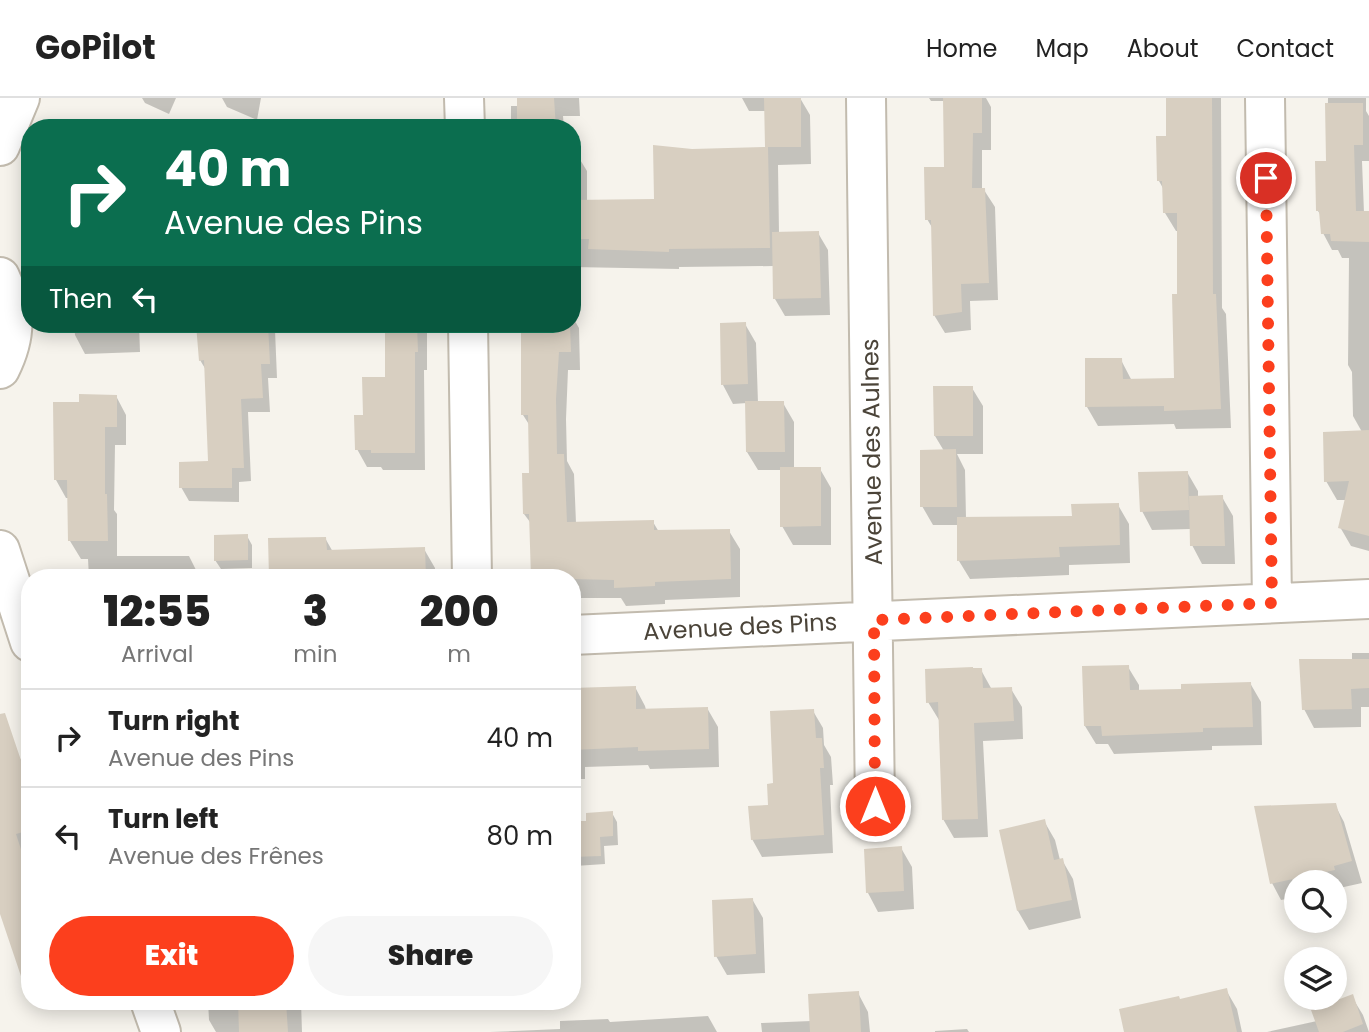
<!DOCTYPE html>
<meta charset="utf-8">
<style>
body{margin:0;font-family:Poppins,sans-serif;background:#f6f6f6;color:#222;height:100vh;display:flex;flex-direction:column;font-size:26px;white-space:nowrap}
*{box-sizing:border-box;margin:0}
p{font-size:23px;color:#767676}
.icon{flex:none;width:38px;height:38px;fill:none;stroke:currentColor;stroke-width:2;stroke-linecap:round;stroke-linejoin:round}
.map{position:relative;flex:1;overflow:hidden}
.panel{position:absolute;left:21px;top:471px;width:560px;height:441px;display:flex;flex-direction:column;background:#fff;border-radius:28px;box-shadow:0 4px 18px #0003}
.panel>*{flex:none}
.top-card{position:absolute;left:21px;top:21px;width:560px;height:214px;border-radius:28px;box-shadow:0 4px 18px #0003;background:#0b6e4f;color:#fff;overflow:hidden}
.controls{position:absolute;left:1284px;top:772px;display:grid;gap:14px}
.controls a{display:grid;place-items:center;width:63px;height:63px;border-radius:50%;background:#fff;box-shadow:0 4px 18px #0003;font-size:35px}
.pin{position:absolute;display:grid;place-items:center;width:60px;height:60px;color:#fff;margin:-30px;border:4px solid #fff;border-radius:50%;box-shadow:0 2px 7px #0007}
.me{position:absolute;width:77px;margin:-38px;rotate:0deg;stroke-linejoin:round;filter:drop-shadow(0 0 5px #0008)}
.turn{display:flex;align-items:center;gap:24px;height:147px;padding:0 28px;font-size:32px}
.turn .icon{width:91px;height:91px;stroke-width:2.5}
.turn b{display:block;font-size:49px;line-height:60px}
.then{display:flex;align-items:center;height:66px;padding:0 28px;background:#0003;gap:14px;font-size:26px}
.eta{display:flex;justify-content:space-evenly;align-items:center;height:119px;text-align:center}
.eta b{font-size:42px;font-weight:800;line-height:49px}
.button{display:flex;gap:14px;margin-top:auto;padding:14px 28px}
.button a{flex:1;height:80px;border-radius:42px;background:#fc3f1d;color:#fff;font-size:28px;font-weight:800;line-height:80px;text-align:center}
.button a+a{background:#f6f6f6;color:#222}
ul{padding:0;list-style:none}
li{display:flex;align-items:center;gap:21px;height:98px;padding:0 28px;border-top:2px solid #e0e0e0}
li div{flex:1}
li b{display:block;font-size:26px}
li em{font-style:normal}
header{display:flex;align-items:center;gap:42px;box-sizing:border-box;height:98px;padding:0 35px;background:#fff;border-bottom:2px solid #e0e0e0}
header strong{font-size:33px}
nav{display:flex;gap:38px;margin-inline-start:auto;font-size:24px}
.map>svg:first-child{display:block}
</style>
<header>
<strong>GoPilot</strong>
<nav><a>Home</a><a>Map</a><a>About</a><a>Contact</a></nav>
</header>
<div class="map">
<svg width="1369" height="934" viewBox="0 0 1369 934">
<rect width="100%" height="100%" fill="#f6f3ec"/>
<path fill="#0003" d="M142,0H176L169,16L145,5Z
M222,0H261L257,22L227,9Z
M518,0H579L580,18H563L564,30H511V8H518Z
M742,0H800L810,17L811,66L778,67L779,135H818L828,152L830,217L785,218L775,201L774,168L679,169V171L572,169V55H576L587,73V104L656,103L692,53L767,51L766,13H749Z
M929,0H986L991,9V52H982V92H984L995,109L998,202L970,203L971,232L945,235L934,217L933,131L927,121L946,71L945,3H931Z
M1168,0H1221L1222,210L1226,216L1231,330L1176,331L1174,326L1098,328L1087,309L1121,262L1132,283L1176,282L1179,198L1178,133H1176L1165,115L1164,92L1159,83L1168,40Z
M1328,0H1366V13L1369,18V63H1362L1364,115H1369V453L1351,448L1340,429L1347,402H1337L1326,383L1362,334L1353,318L1352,274L1348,267L1349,160H1342L1338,152H1332L1323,135L1322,119L1318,113L1327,64Z
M572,218L579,230L580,272H568L566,321L567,363L574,376L576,425L653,424L659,434L729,433L740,451V499L665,502V506L626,508L621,500H572V480L524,416L531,377L530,328L523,317L522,226H572Z
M74,226H139L140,254L85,256L75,237Z
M198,226H272L275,232L277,280H268L270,314H248L251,383L239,384V404L189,403L181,389L210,365L206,272L200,262Z
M386,226H421L427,235V272H424L425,372H383L381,369H367L357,351L364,319L386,280Z
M745,226L756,245L758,305H783L794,324V371H820L831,390V447H793L782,428V372H758L747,354V305L733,306L723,287L722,227Z
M972,290L983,308V356H957L965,372L966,420H1074L1118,407L1129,426L1130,465L1069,467V477L970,481L959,463V427H933L922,408L944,353L935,338Z
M116,298L126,317V347H115L114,412L117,416V458H189L200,480H89L88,461H81L70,443L69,400H66L56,382L81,306Z
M1187,374L1198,393V400L1222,399L1233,418L1235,466H1202L1192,447L1191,431L1152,432L1142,413Z
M247,438L252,447V470L221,471L215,462Z
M325,440L333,454L424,451L435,470V480H271Z
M1352,555H1369V609H1361V629L1314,630L1304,611L1352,563Z
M1128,569L1139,587V593L1183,592L1250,585L1261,604L1262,647L1212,648V652L1114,656L1108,646H1096L1085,628Z
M981,572L991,590L1011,591L1022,609L1023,641L983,643L988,739L954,740L943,721L939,622L928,604Z
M572,582H575L581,591L635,589L645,608L646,612L707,610L718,629L719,669L650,671L648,667L585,669V681H572Z
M813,613L823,630L824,647L831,659L833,687H830L833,755L762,759L752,741L770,709L775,687Z
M0,621L30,680V753L25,755L30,770V891L23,880L0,811Z
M1335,707L1344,724L1362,785L1335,791V784H1297V799L1281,802L1272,785Z
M612,715L617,724L618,747L604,748L605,766L575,768L572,764V725L588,724Z
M1044,723L1055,742L1060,762H1062L1073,781L1081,820L1029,832L1018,813L1001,733Z
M901,750L912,769L914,811L878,814L868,795L866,752Z
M752,801L763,820L765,875L727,877L716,858Z
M1226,892L1237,911L1242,934H1126L1180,903Z
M858,895L868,914L870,934H762L761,925L811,923Z
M1352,899L1363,917L1369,934H1267L1317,923Z
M208,903H301L302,934H216L209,922Z
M708,918L717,934H490L560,931V923L608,921L610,924Z
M967,931L969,934H935V933Z"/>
<path fill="#d8cfc1" d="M517,0H554L556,30H517Z
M764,0H801V49H768L770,150L669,151V154L588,151L589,141H572V102L654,101L653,47L692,51L765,49Z
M943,0H982V35H973L972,90H985L989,185L961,186L962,214L933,218L931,122H925L924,69H944Z
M1166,0H1212L1213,196H1216L1221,311L1164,313V308L1085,309V260H1122L1123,281L1174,280L1172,196H1177V115H1163L1162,83H1157L1156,38H1166Z
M1325,5H1363V47H1354L1356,113H1369V144L1331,143L1330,136H1321L1319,113H1316L1315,63H1326Z
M819,133L821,200L773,201L772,134Z
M746,224L748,286L721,287L720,225Z
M196,226H268L270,266H261L263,300L241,301L244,370H232V390H179V364L208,363L204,262L199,263Z
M385,226H417L418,254H415V355H371V352H355L354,317H363L362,279H385Z
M521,226H570L571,254H559L556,301L557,356H564L567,424L654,422V432L730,431L731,481L655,484V488L614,490V482L531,480L529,416H523L522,375H529L528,317H521Z
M933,288H973V338H934Z
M79,296L117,297V329H105V396H107L108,443H68L67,382H54L53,304H79Z
M745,303H784L785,354H746Z
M1369,332V438L1338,430L1349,383L1324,384L1323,334Z
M956,351L957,409H920V352Z
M780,369H821V428L780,429Z
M1188,373L1189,412L1140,414L1138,374Z
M1223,397L1225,448H1190L1189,398Z
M1119,405L1120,447L1059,449L1060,459L957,463V419L1072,418L1071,406Z
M248,436V462L214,463V437Z
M326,439L327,452L425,449L426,480H269L268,440Z
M1299,561H1369V590L1351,591L1352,611L1302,612Z
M1129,567L1130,592L1181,591V586L1251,584L1253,629L1203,630V634L1102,638L1101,628H1084L1082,568Z
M973,569V570H982L983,590L1012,589L1014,623L974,625L978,721L942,722L938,604L926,605L925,571Z
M636,588V611L708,609L709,651L638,653V649L572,652V590Z
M814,611L816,640H822L824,670H820L824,737L751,742L748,708L768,707L767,686L773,685L770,613Z
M5,615L30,689V732L16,736L30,779V889L25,890L0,816V616Z
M1336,705L1352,763L1334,768L1335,772L1270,786L1254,708Z
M613,713V738L600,739L601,758L572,759V723H586V715Z
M1045,721L1054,762L1063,760L1072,802L1017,813L999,732Z
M902,748L904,793L866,795L864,751Z
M753,800L756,856L714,859L712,802Z
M1227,890L1237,934H1124L1119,911L1179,898L1180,901Z
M859,893L861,934H810L808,896Z
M1353,896L1363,926L1343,934H1319L1311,912Z
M238,903H286L288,934H239Z"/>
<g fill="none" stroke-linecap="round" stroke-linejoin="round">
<defs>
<path id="minor" d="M464,0L465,30
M866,0L875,708
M1265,0L1272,505
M0,48L20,0
M0,179C16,214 17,237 0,271
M468,226L472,480
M0,452L30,544
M572,537L1369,501
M150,903L161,934"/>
</defs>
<use href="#minor" stroke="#c2bbae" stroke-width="42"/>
<use href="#minor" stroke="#fff" stroke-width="38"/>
</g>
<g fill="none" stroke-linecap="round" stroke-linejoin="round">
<path stroke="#fc3f1d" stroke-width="12" stroke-dasharray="0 21.6" d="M875,708L874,522L1272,505L1266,80"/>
</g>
<g text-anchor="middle" stroke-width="6" stroke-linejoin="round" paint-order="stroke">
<g font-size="24" fill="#4b4439" stroke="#fff">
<text transform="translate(872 354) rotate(-91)" y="8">Avenue des Aulnes</text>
<text transform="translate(740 529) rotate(-3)" y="8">Avenue des Pins</text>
</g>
</g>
</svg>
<div class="controls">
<a><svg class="icon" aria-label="search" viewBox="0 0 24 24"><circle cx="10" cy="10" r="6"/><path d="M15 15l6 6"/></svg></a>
<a><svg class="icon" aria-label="layers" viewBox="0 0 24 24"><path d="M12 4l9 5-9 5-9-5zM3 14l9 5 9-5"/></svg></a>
</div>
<div class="pin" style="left:1266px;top:80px;background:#d93025"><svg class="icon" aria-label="arrive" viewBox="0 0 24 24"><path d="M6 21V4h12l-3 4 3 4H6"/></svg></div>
<svg class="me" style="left:875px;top:708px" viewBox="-20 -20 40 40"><circle r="17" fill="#fc3f1d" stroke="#fff" stroke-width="3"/><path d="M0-11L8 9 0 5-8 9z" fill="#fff"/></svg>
<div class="top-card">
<div class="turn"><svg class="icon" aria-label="right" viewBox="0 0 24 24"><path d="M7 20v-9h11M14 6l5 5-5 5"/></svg><div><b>40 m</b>Avenue des Pins</div></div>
<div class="then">Then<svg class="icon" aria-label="left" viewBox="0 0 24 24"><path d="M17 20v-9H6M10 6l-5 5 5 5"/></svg></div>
</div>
<section class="panel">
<div class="eta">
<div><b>12:55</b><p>Arrival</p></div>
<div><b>3</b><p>min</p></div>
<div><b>200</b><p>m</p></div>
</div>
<ul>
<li><svg class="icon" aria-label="right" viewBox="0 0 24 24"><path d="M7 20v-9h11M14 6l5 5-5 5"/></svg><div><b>Turn right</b><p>Avenue des Pins</p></div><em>40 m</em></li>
<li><svg class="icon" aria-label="left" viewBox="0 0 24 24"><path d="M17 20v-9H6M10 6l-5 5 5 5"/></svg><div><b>Turn left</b><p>Avenue des Frênes</p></div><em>80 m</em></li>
</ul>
<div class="button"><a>Exit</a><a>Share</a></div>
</section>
</div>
